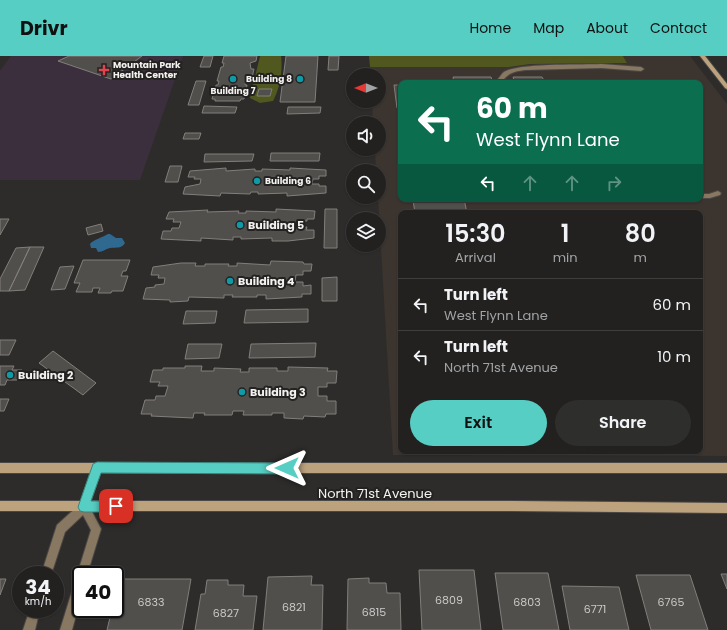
<!DOCTYPE html>
<style>
body{margin:0;font-family:Poppins,sans-serif;background:#2e2e2d;color:#f1f3f6;height:100vh;display:flex;flex-direction:column;font-size:15px;white-space:nowrap}
*{box-sizing:border-box;margin:0}
p{font-size:13px;color:#a2a3a5}
.icon{flex:none;width:22px;height:22px;fill:none;stroke:currentColor;stroke-width:2;stroke-linecap:round;stroke-linejoin:round}
.map{position:relative;flex:1;overflow:hidden}
.drawer{position:absolute;left:398px;top:154px;width:305px;height:244px;display:flex;flex-direction:column;background:#222120;border-radius:8px;box-shadow:0 1px 3px #0004,0 0 0 1px #3f3e3e}
.drawer>*{flex:none}
.hud{position:absolute;left:398px;top:24px;width:305px;height:122px;border-radius:8px;box-shadow:0 1px 3px #0004,0 0 0 1px #3f3e3e;background:#0b6e4f;color:#fff;overflow:hidden}
.needle{width:26px;rotate:270deg}
.buttons{position:absolute;left:346px;top:12px;display:grid;gap:8px}
.buttons a{display:grid;place-items:center;width:40px;height:40px;border-radius:50%;background:#222120;box-shadow:0 1px 3px #0004,0 0 0 1px #3f3e3e;font-size:20px}
.speed{position:absolute;left:12px;top:510px;display:flex;gap:8px;font-size:20px;font-weight:700;text-align:center}
.speed>*{display:grid;place-content:center;width:52px;height:52px;border-radius:50%;background:#222120;box-shadow:0 1px 3px #0004,0 0 0 1px #3f3e3e;line-height:1}
.speed small{font-size:10px;font-weight:400}
.speed .limit{border:2px solid #111;border-radius:6px;background:#fff;color:#111}
.pin{position:absolute;display:grid;place-items:center;width:34px;height:34px;color:#fff;margin:-17px;border-radius:8px;box-shadow:0 2px 6px #0006}
.me{position:absolute;width:44px;margin:-22px;rotate:270deg;stroke-linejoin:round;filter:drop-shadow(0 0 3px #0008)}
.turn{display:flex;align-items:center;gap:14px;height:84px;padding:0 12px;font-size:18px}
.turn .icon{width:52px;height:52px;stroke-width:2.5}
.turn b{display:block;font-size:28px;line-height:34px}
.lanes{display:flex;align-items:center;height:38px;padding:0 12px;background:#0003;justify-content:center;gap:20px;direction:ltr}
.lanes .off{opacity:.35}
.eta{display:flex;justify-content:space-evenly;align-items:center;height:68px;text-align:center}
.eta b{font-size:24px;font-weight:600;line-height:28px}
.cta{display:flex;gap:8px;margin-top:auto;padding:8px 12px}
.cta a{flex:1;height:46px;border-radius:24px;background:#56cec3;color:#111;font-size:16px;font-weight:600;line-height:46px;text-align:center}
.cta a+a{background:#2e2e2d;color:#f1f3f6}
ul{padding:0;list-style:none}
li{display:flex;align-items:center;gap:12px;height:52px;padding:0 12px;border-top:1px solid #3f3e3e}
li div{flex:1}
li b{display:block;font-size:15px}
li em{font-style:normal}
header{display:flex;align-items:center;gap:24px;box-sizing:border-box;height:56px;padding:0 20px;background:#56cec3;color:#111}
header strong{font-size:19px}
nav{display:flex;gap:22px;margin-inline-start:auto;font-size:14px}
.map>svg:first-child{display:block}
</style>
<header>
<strong>Drivr</strong>
<nav><a>Home</a><a>Map</a><a>About</a><a>Contact</a></nav>
</header>
<div class="map">
<svg width="727" height="574" viewBox="0 0 727 574">
<rect width="100%" height="100%" fill="#2e2c2a"/>
<path fill="#3b2f3d" d="M11,0H183L140,124H0V15Z"/>
<path fill="#3c342e" fill-rule="evenodd" d="M623,0H690L727,48V400L393,399L378,141H379V115H376L375,93H379V67H373L372,45H379V19H370V11H509L530,8L627,7ZM401,27H700V143H401ZM401,157H700V395H401Z"/>
<path fill="#505820" d="M260,0H281C283,14 280,33 273,45L260,47L250,42Z
M369,0H623L627,7L530,8L509,11H370Z"/>
<path fill="#30698f" d="M108,178H110L116,182H122L125,187C121,193 117,191 110,192C105,193 103,196 98,196L96,192H91L90,188C94,183 102,182 108,178Z"/>
<path fill="#514f4c" stroke="#817e7b" d="M69,0H142L111,23L58,5Z
M204,0H213L210,11H200Z
M224,0H257L256,5L250,7L251,13H254L252,22L246,24L245,29H247L244,43H241L240,45H215V43H212L216,29H218L219,25H217L221,11H223L224,7H222Z
M286,0H318L315,46H280Z
M329,0H339L338,14H328Z
M453,21H491L493,27H454Z
M513,21H542L545,26L606,25L607,27H515Z
M196,25H206L199,49H188Z
M394,29H401V52H397Z
M259,33H272L270,40H257Z
M204,50L237,51L235,57H202Z
M288,51H321L320,57L287,58Z
M185,77H201L199,83H183Z
M271,97H320L319,105H270Z
M205,98H254L252,105L204,106Z
M170,110H182L178,126H165Z
M226,112V115L255,113V115H262V113L290,114V112L326,114V120H319V123H313L312,128H319V130H326V137L287,140V137L258,138V136H251L250,138L221,137L220,140L183,138L185,131L200,128L201,123H194L195,121H188L190,115Z
M407,143H464L467,157H415L413,144L407,145Z
M276,153L315,155L314,163H307V165H300V171H307L306,174H314V182L288,185H272V182L241,183V181H233V184L201,182V185L161,183L163,175H171L172,172H179L181,166H173L174,163H166L169,156L208,154L207,156L239,155L238,157H246V155L276,156Z
M325,153H337V192H324Z
M618,156H670L671,157H618Z
M0,163H9L0,179Z
M101,168L103,175L88,179L86,172Z
M30,191H44L25,234L9,235Z
M30,191L9,235H0V223L16,192Z
M83,204H130L126,215H123L121,220H128L123,235H112L111,237H98L100,232H93L92,236H76L80,227H74Z
M271,205L303,206L304,208H312L311,215H303V219H296L295,226H303V230L311,229V238H302V241L266,243V239H257V241H232L233,239H224V242L189,241L188,245L170,246V244L143,243L146,232L155,231V229L164,228L165,222H158L159,219H151L153,211L181,207H196L195,210H205V208H229L228,210H237V207L270,209Z
M74,210L65,233L51,234L60,211Z
M337,221V245H322V222Z
M308,253V266L244,267L246,254Z
M186,255H217L215,267L183,268Z
M0,284H16L9,299H0Z
M316,287L315,301L249,302L251,288Z
M188,288H222L219,302L185,303Z
M53,295L96,327L83,339L39,307Z
M0,310H14L12,314H22L17,324H7L5,329H0Z
M185,310H202L201,315H214V312L241,313L240,316H249V312H277V315H288V311L328,312L327,315H337L336,327H327V331H318V340H327V345H336V358H326L325,361L304,360L303,363L284,362V357H272V359H243L244,355H233L232,359H204L205,357H194L193,362L151,360L152,358H141L145,344H155L156,340H165L168,330H158L160,326H150L153,314H163V312H185Z
M0,343H9L4,355H0Z
M419,514H474L481,574H422Z
M495,517H548L559,574H503Z
M721,518H727V533Z
M636,519H690L708,574H651Z
M312,520L311,529H323L322,574H263L268,521Z
M369,522V527H386L387,537H400L401,574H347L348,523Z
M0,523H6L0,539Z
M119,523H191L182,574H107L112,553H115V538Z
M207,524H228V529H244L243,540H257L253,574H195L201,538H205Z
M562,530L619,531L629,574H570Z"/>
<g fill="none" stroke-linecap="round" stroke-linejoin="round">
<defs>
<path id="lane" d="M601,8L641,11L644,13L641,15L601,12L526,14C517,15 510,16 504,23L505,27H499L498,23C500,21 502,17 504,16C517,7 583,9 601,8Z
M718,135L721,137L720,139L710,142H700V138H709Z
M513,143H555L552,145H516Z"/>
<path id="street" d="M97,407L100,409L102,412L89,450L101,473L87,519H81V541L72,574H60L91,474L83,459L65,476L51,519H41L57,469L80,448L92,412L94,409Z
M30,553H40L35,574H23Z"/>
<path id="secondary" d="M700,0H705L727,28V33L725,32Z
M0,407H727V417H0Z
M0,445H512L727,447V457L512,455H0Z"/>
</defs>
<use href="#lane" stroke="#4a4846" stroke-width="2"/>
<use href="#street" stroke="#4a4846" stroke-width="2"/>
<use href="#secondary" stroke="#4a4846" stroke-width="2"/>
<use href="#lane" fill="#887761" fill-rule="evenodd"/>
<use href="#street" fill="#887761" fill-rule="evenodd"/>
<use href="#secondary" fill="#bda27e" fill-rule="evenodd"/>
</g>
<path fill="#56cec3" stroke="#38867f" d="M97,406L287,407L290,409L292,412L290,416L287,418L101,417L91,445H116L120,447L121,450L120,454L116,456H84L80,455L78,451L93,408Z"/>
<path fill="#e0444e" stroke="#242220" stroke-width="1.5" d="M102 8h4v4h4v4h-4v4h-4v-4h-4v-4h4z"/>
<g fill="#0f9aa8" stroke="#242220" stroke-width="1.5">
<circle cx="233" cy="23" r="4"/>
<circle cx="300" cy="23" r="4"/>
<circle cx="257" cy="125" r="4"/>
<circle cx="240" cy="169" r="4"/>
<circle cx="230" cy="225" r="4"/>
<circle cx="10" cy="319" r="4"/>
<circle cx="242" cy="336" r="4"/>
</g>
<g text-anchor="middle" stroke-width="4" stroke-linejoin="round" paint-order="stroke">
<g font-size="9" font-weight="bold" fill="#f4f2f1" stroke="#242220" text-anchor="start">
<text x="113" y="12">Mountain Park<tspan x="113" dy="10">Health Center</tspan></text>
<text x="292" y="26" text-anchor="end">Building 8</text>
<text x="233" y="38" text-anchor="middle">Building 7</text>
<text x="265" y="128">Building 6</text>
</g>
<g font-size="11" font-weight="bold" fill="#f4f2f1" stroke="#242220" text-anchor="start">
<text x="248" y="173">Building 5</text>
<text x="238" y="229">Building 4</text>
<text x="18" y="323">Building 2</text>
<text x="250" y="340">Building 3</text>
</g>
<g font-size="11" fill="#cbc9c8">
<text x="449" y="548">6809</text>
<text x="151" y="550">6833</text>
<text x="527" y="550">6803</text>
<text x="671" y="550">6765</text>
<text x="294" y="555">6821</text>
<text x="595" y="557">6771</text>
<text x="374" y="560">6815</text>
<text x="226" y="561">6827</text>
</g>
<g font-size="13" fill="#f4f2f1" stroke="#242220">
<text x="375" y="442">North 71st Avenue</text>
</g>
</g>
</svg>
<div class="buttons">
<a><svg class="needle" viewBox="-14 -14 28 28"><path d="M0-13l5 13h-10z" fill="#e53935"/><path d="M0 13l5-13h-10z" fill="#a2a3a5"/></svg></a>
<a><svg class="icon" aria-label="sound" viewBox="0 0 24 24"><path d="M4 9h4l5-4v14l-5-4H4zM17 9q2 3 0 6"/></svg></a>
<a><svg class="icon" aria-label="search" viewBox="0 0 24 24"><circle cx="10" cy="10" r="6"/><path d="M15 15l6 6"/></svg></a>
<a><svg class="icon" aria-label="layers" viewBox="0 0 24 24"><path d="M12 4l9 5-9 5-9-5zM3 14l9 5 9-5"/></svg></a>
</div>
<div class="speed"><div>34<small>km/h</small></div><div class="limit">40</div></div>
<div class="pin" style="left:116px;top:450px;background:#d93025"><svg class="icon" aria-label="arrive" viewBox="0 0 24 24"><path d="M6 21V4h12l-3 4 3 4H6"/></svg></div>
<svg class="me" style="left:287px;top:412px" viewBox="-20 -20 40 40"><path d="M0-17L14 15 0 8-14 15z" fill="#56cec3" stroke="#fff" stroke-width="4"/></svg>
<div class="hud">
<div class="turn"><svg class="icon" aria-label="left" viewBox="0 0 24 24"><path d="M17 20v-9H6M10 6l-5 5 5 5"/></svg><div><b>60 m</b>West Flynn Lane</div></div>
<div class="lanes"><svg class="icon" aria-label="left" viewBox="0 0 24 24"><path d="M17 20v-9H6M10 6l-5 5 5 5"/></svg><svg class="icon off" aria-label="ahead" viewBox="0 0 24 24"><path d="M12 20V5M6 11l6-6 6 6"/></svg><svg class="icon off" aria-label="ahead" viewBox="0 0 24 24"><path d="M12 20V5M6 11l6-6 6 6"/></svg><svg class="icon off" aria-label="right" viewBox="0 0 24 24"><path d="M7 20v-9h11M14 6l5 5-5 5"/></svg></div>
</div>
<section class="drawer">
<div class="eta">
<div><b>15:30</b><p>Arrival</p></div>
<div><b>1</b><p>min</p></div>
<div><b>80</b><p>m</p></div>
</div>
<ul>
<li><svg class="icon" aria-label="left" viewBox="0 0 24 24"><path d="M17 20v-9H6M10 6l-5 5 5 5"/></svg><div><b>Turn left</b><p>West Flynn Lane</p></div><em>60 m</em></li>
<li><svg class="icon" aria-label="left" viewBox="0 0 24 24"><path d="M17 20v-9H6M10 6l-5 5 5 5"/></svg><div><b>Turn left</b><p>North 71st Avenue</p></div><em>10 m</em></li>
</ul>
<div class="cta"><a>Exit</a><a>Share</a></div>
</section>
</div>
